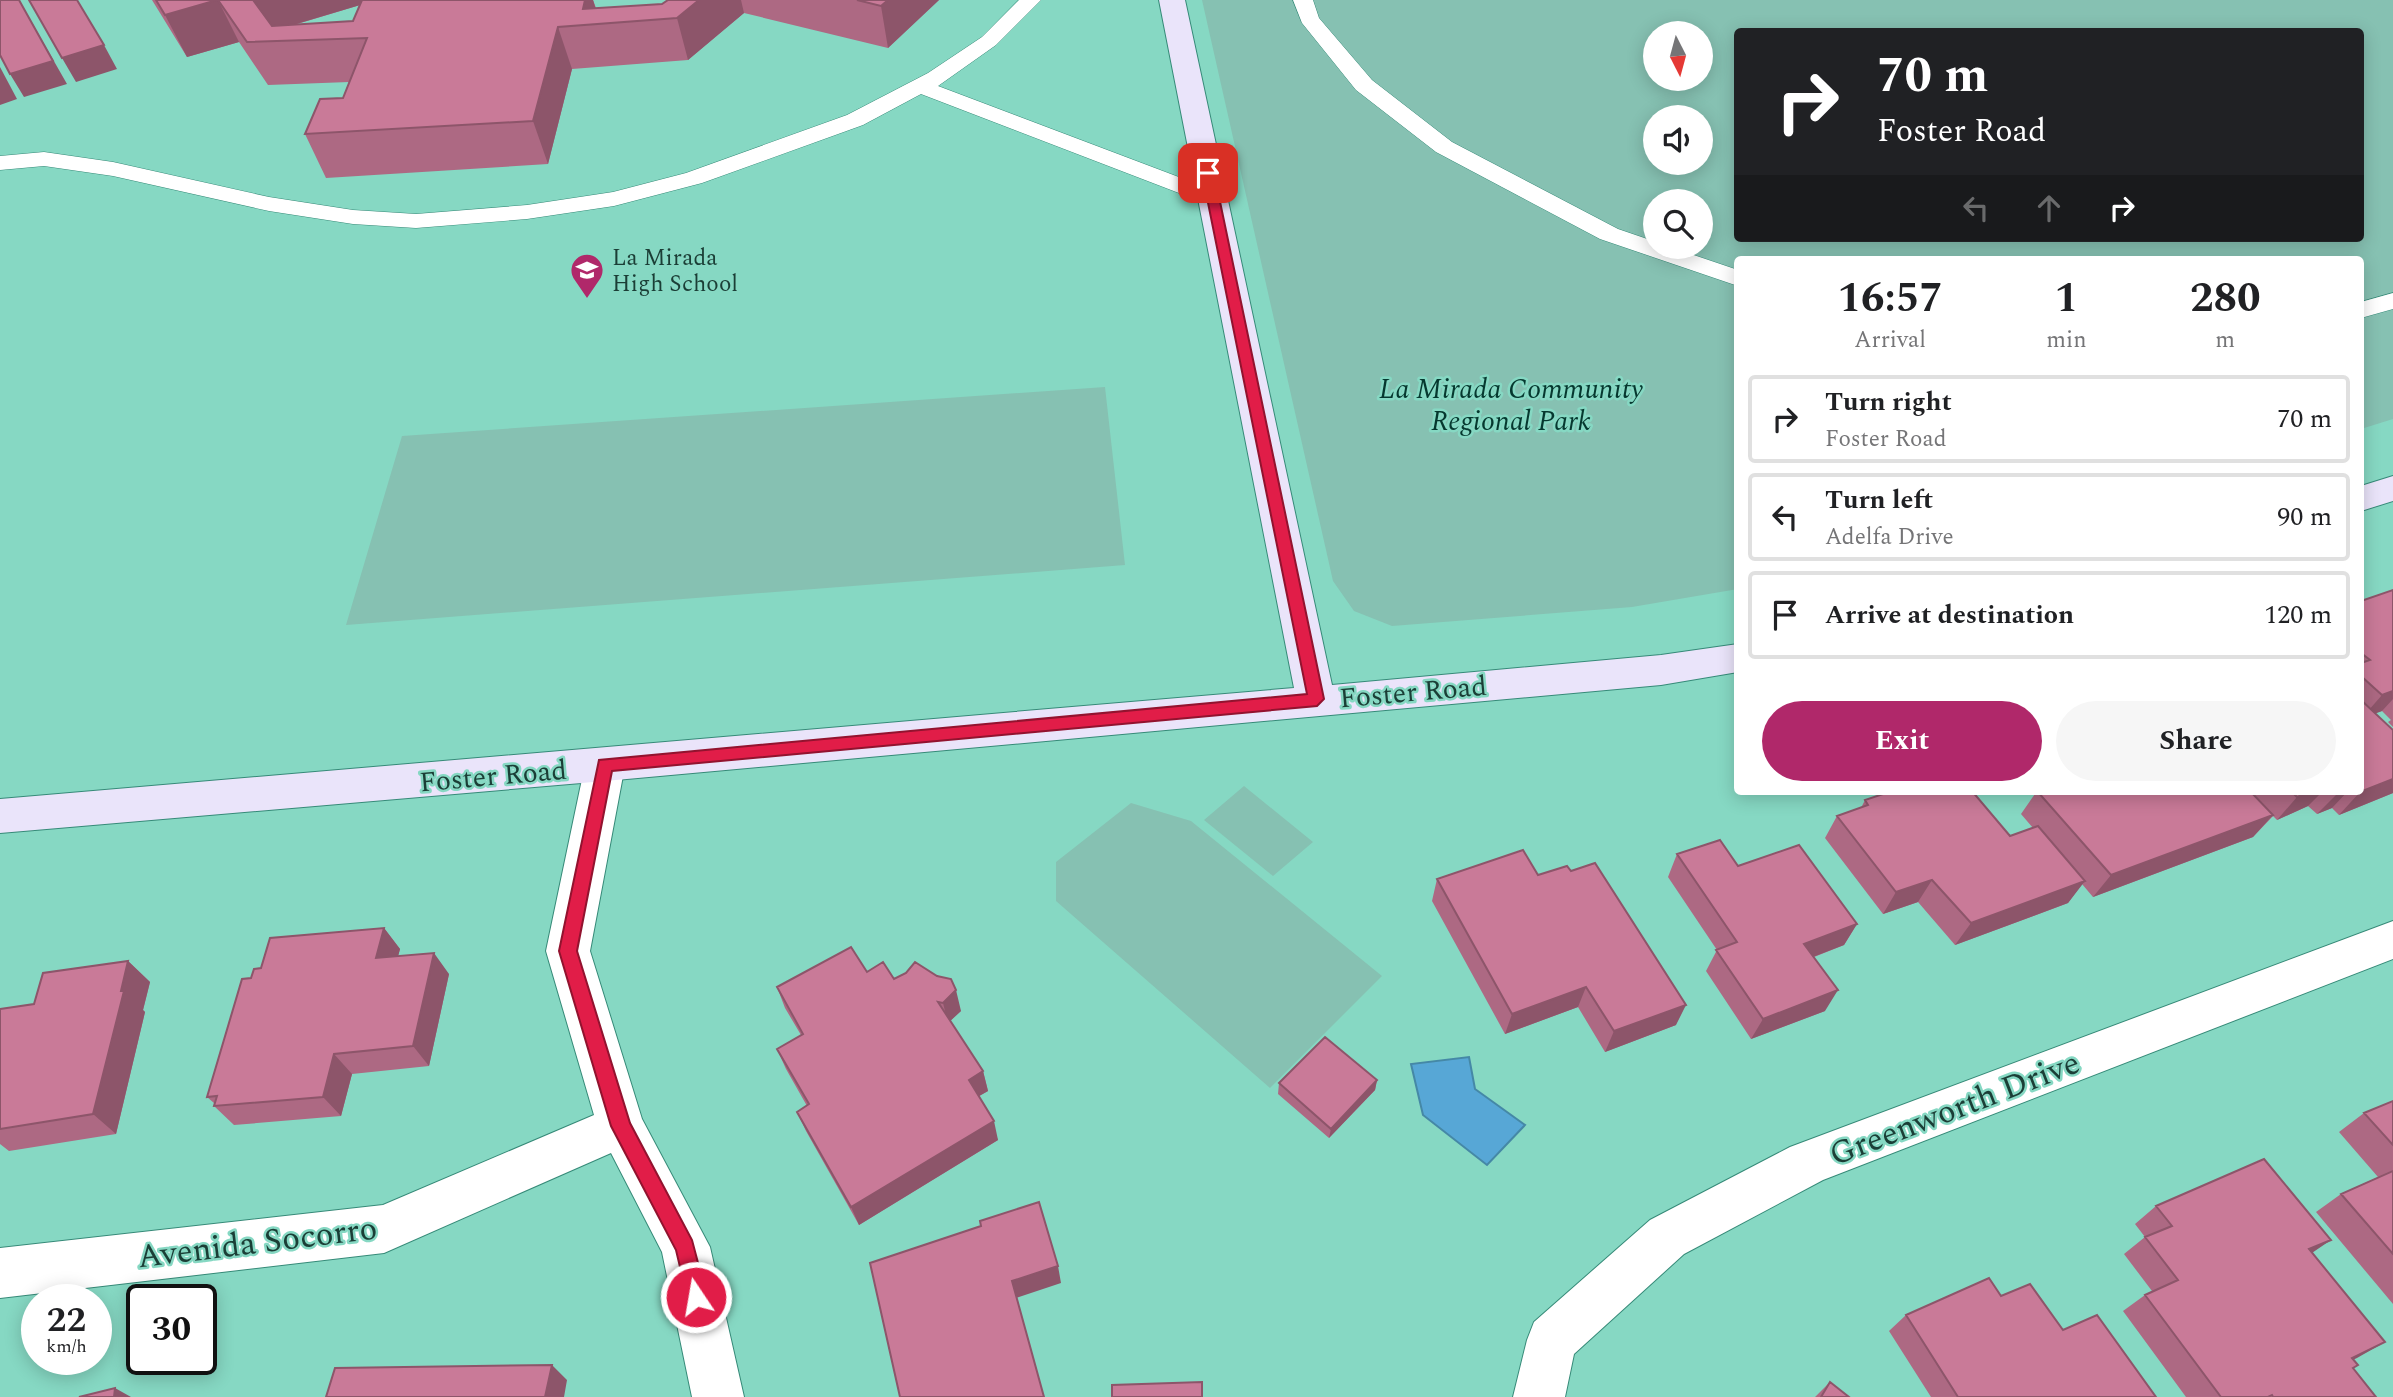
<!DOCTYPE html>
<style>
body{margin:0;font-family:Spectral,serif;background:#f6f6f6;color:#202124;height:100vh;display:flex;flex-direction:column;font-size:26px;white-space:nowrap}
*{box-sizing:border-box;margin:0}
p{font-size:23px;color:#757577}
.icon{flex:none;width:38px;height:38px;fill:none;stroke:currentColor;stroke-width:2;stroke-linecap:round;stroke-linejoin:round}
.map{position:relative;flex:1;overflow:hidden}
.drawer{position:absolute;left:1734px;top:256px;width:630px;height:539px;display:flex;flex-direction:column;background:#fff;border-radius:7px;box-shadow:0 4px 18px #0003}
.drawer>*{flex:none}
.banner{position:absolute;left:1734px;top:28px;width:630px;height:214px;border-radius:7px;box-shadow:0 4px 18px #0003;background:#202124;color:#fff;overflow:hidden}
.needle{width:46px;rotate:174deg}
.buttons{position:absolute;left:1643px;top:21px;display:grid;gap:14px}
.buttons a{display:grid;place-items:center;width:70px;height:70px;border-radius:50%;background:#fff;box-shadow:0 4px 18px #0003;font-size:35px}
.speed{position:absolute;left:21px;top:1284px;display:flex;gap:14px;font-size:35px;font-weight:700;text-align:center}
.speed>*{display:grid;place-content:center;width:91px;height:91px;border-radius:50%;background:#fff;box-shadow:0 4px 18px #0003;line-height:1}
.speed small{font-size:18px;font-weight:400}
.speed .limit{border:4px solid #111;border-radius:10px;background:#fff;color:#111}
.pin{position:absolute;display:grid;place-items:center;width:60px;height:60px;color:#fff;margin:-30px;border-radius:14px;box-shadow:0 4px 10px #0006}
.me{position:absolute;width:77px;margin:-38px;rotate:348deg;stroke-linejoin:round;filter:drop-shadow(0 0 5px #0008)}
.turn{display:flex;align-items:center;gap:24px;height:147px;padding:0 28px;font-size:32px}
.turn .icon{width:91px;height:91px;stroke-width:2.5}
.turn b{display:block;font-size:49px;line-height:60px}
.lanes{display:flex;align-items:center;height:66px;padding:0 28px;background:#0003;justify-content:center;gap:35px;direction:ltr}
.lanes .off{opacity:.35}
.eta{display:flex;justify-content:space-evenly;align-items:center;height:119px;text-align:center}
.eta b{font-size:42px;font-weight:700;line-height:49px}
.action{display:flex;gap:14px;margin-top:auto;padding:14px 28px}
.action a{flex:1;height:80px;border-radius:42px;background:#b0286a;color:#fff;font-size:28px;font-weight:700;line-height:80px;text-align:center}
.action a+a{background:#f6f6f6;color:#202124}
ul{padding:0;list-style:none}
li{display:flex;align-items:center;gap:21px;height:88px;margin:0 14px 10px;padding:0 14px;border:4px solid #e0e0e0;border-radius:7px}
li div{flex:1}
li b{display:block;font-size:26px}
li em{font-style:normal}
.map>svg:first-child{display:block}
</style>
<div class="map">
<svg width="2393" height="1397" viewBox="0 0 2393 1397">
<rect width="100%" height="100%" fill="#86d8c3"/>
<path fill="#86c1b2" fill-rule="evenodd" d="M1202,0H2393V419L2361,429V259H1738V589L1632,607L1392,626L1354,611L1333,581ZM1738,32H2361V238H1738ZM1656,33H1701V79H1656ZM1656,117H1701V163H1656ZM1656,201H1701V247H1656Z
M1105,387L1125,565L346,625L402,436Z
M1244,786L1313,842L1273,876L1204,820Z
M1131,803L1191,821L1382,976L1270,1088L1056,901V862Z"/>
<path fill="#57a7d6" stroke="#4588a6" stroke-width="2" d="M1469,1057L1475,1089L1525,1125L1487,1165L1423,1115L1411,1064Z"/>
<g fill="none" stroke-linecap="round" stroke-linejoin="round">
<defs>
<path id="lane" d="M1019,0H1041L996,45L938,86L1221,193L1225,198L1221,203H1205L921,94L863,125L702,183L614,206L527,219L416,228L353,224L269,211L113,176L44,166L0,170V156L44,152L113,162L269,197L353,210L416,214L527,205L613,192L686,173L847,115L928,73L982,37Z
M1293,0H1313L1319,18L1372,80L1452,142L1618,229L1656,242V247H1670L1738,270V286L1600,239L1436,152L1356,90L1302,23Z
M2393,293V309L2361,318V302Z"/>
<path id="street" d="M605,749L619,754L625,765L590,951L642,1119L710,1247L744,1397H692L662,1252L611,1153L384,1253L0,1298V1248L383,1205L594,1115L546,951L585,765L591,754Z
M2393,921V959L1823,1180L1684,1254L1574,1354L1565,1397H1513L1527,1340L1534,1322L1650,1220L1790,1147Z"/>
<path id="secondary" d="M1159,0H1185L1332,685L1661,655L1738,644V672L1661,685L605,781L0,833V799L1294,688Z
M2393,476V501L2361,511V486Z"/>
</defs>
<use href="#lane" stroke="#368a78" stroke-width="1"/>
<use href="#street" stroke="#368a78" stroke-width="2"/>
<use href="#secondary" stroke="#368a78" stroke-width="2"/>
<use href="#lane" fill="#fff" fill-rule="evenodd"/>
<use href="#street" fill="#fff" fill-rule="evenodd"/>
<use href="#secondary" fill="#eae4fa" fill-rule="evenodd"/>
</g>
<path fill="#ad6983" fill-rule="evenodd" d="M152,0H593L596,8L662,4L668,0H939L888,48L744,13L688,60L572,69L548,164L326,178L305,134L343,98L349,82L268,85L239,42L187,57ZM360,5L353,21L294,25Z
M2393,590V727L2388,722L2391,720L2382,711L2375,713L2393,730V793L2339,815L2332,808L2317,814L2308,806L2277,820L2273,816L2253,837L2093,897L2082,884L2068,903L1955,945L1918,902L1883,914L1825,838L1837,816L1861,808L1865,800L2010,836L2033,828L2021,814L2037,791H2361V601Z
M1677,854L1738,866L1857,924L1844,945L1814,957L1825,1011L1751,1039L1706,971L1717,950L1668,877Z
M1437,879L1676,1025L1605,1052L1578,1007L1505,1034L1432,901Z
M384,928L400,949L398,956L449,974L429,1066L352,1074L341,1116L234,1125L214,1106V1103L207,1097L251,978L261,968Z
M128,961L150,982L143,1010L145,1012L116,1134L9,1151L0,1144V1009L34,1004Z
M867,972L894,979L961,1011L950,1021L983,1071L988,1091L979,1096L998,1140L859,1225L806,1131L797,1112L807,1106L786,1069L777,1049L801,1035L785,1008L777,987Z
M1377,1080L1375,1090L1329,1138L1278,1094L1279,1083Z
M2393,1101V1304L2316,1212L2341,1194L2378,1177L2339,1132L2364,1113Z
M2156,1206L2312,1253L2353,1360V1368L2376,1397H2186L2123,1311L2145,1295L2152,1291L2124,1254L2145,1237L2135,1224Z
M2001,1296L2063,1330L2156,1397H1931L1889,1331L1906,1315Z
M1830,1382L1849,1397H1815Z"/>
<path fill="#8d556a" d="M19,0L67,84L24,97L10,74Z
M218,0L239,42L187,57L165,15Z
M251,0H377L266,33Z
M585,0H593L600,23L583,9Z
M699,0H741L744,13L688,60L677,18Z
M888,0H939L888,48L881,6Z
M558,27L572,69L548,164L533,121Z
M104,45L117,69L76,82L62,58Z
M0,67L17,99L0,105Z
M2393,691V699L2382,711L2361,719L2382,695Z
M2393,779V793L2339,815L2360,792Z
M2312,791H2323L2308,806L2277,820L2297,797Z
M2340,791H2348L2332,808L2317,814Z
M2273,815L2253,837L2093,897L2111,875Z
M1932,880L1918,902L1883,914L1896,892Z
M2085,881L2068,903L1955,945L1971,923Z
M1857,924L1844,945L1792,965L1804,944Z
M384,928L400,949L392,979L376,958Z
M434,953L449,974L429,1066L413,1046Z
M128,961L150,982L143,1010L145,1012L116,1134L93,1114Z
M1586,987L1578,1007L1505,1034L1512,1014Z
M956,990L961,1011L948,1023L943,1003Z
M1838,990L1825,1011L1751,1039L1763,1019Z
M1686,1005L1676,1025L1605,1052L1614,1031Z
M334,1054L352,1074L341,1116L323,1097Z
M983,1071L988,1091L974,1099L969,1080Z
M1377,1080L1375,1090L1329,1138L1331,1129Z
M994,1121L998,1140L859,1225L851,1207Z
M2331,1240L2306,1257L2309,1249Z
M1058,1266L1061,1283L1016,1298L1012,1281Z
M2385,1342L2357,1358L2325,1373L2352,1358Z
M552,1365L567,1380L564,1397H545Z
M115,1388L131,1397H114Z"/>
<path fill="#c97a98" stroke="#8d556a" stroke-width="2" d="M0,0H19L53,61L10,74L0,55Z
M29,0H77L104,45L62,58Z
M156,0H217L165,15Z
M218,0H253L272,26L353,21L362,0H585L583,9L662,4L668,0H699L677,18L558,27L533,121L305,134L320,99L343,98L367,38L247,42Z
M857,0H888L881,6Z
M2393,590V691L2382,695L2361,676V663L2370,660L2361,653V601Z
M2361,700L2393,730V779L2360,792L2359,791H2361Z
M1892,791H1972L2010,836L2038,826L2085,881L1971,923L1932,880L1896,892L1837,816L1868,805L1865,800Z
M2037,791H2250L2273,815L2111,875Z
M2291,791H2312L2297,797Z
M1720,840L1738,866L1799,845L1857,924L1804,944L1838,990L1763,1019L1716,950L1737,942L1677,854Z
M1523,850L1538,875L1567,866L1571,871L1595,863L1686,1005L1614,1031L1586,987L1512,1014L1437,879Z
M384,928L376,958L434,953L413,1046L334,1054L323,1097L214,1106L217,1096L207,1097L242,979L251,978L254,969L261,968L270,938Z
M851,947L867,972L883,962L894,979L906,973L915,962L937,976L951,979L956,990L943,1003L938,1002L983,1071L969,1080L994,1121L851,1207L797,1112L809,1104L777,1049L803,1034L777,987Z
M128,961L121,991H124L93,1114L0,1129V1009L34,1004L43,973Z
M1325,1037L1377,1080L1331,1129L1279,1083Z
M2393,1101V1145L2364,1113Z
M2264,1159L2331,1240L2309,1249L2385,1342L2352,1358L2358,1365L2353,1368L2376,1397H2273L2272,1395L2268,1397H2221L2145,1295L2178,1280L2145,1237L2172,1226L2156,1206Z
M2393,1171V1254L2341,1194Z
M1039,1202L1058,1266L1012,1281L1044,1397H900L870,1263L981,1226L980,1221Z
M1989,1278L2001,1296L2030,1284L2063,1330L2097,1315L2156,1397H1958L1906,1315Z
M552,1365L545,1397H326L335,1368Z
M1202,1382V1397H1112V1385Z
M1830,1382L1849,1397H1821Z
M115,1388L114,1397H79Z"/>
<path fill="#e11d48" stroke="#92132f" stroke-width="2" d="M1208,170L1214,173L1324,699L1317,706L612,771L577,951L630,1123L692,1240L707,1297L704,1305L696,1308L689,1305L676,1250L611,1126L559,951L599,760L1307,694L1202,173Z"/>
<defs>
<symbol id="school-pin" viewBox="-11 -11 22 30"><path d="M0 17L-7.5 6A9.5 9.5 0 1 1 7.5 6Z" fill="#b0286a" stroke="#86d8c3"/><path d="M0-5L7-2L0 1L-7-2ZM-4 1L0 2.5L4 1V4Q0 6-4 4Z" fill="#fff"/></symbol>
</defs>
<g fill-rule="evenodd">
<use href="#school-pin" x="568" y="251" width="38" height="52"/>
</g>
<g text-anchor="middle" stroke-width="5" stroke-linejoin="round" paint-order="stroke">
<g font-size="23" fill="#1b3e36" stroke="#86d8c3" text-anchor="start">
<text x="612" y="265">La Mirada<tspan x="612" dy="26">High School</tspan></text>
</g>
<g font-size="28" font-style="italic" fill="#06382f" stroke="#86d8c3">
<text x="1511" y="398">La Mirada Community<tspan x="1511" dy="32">Regional Park</tspan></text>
</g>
<g font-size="28" fill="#1b3e36" stroke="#86d8c3">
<text transform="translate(1413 691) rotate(-5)" y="10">Foster Road</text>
<text transform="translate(493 775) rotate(-5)" y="10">Foster Road</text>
</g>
<g font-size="33" fill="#1b3e36" stroke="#86d8c3">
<text transform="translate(1954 1107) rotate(-21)" y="12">Greenworth Drive</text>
<text transform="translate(257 1241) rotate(-7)" y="12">Avenida Socorro</text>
</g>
</g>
</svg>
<div class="buttons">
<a><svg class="needle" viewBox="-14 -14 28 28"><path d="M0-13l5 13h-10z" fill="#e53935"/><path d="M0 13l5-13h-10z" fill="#757577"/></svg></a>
<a><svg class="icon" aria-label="sound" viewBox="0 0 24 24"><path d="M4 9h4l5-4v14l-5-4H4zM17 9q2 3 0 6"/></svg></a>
<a><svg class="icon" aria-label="search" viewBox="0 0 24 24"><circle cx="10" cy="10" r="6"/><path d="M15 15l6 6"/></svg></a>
</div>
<div class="speed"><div>22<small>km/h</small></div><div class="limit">30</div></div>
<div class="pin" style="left:1208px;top:173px;background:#d93025"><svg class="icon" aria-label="arrive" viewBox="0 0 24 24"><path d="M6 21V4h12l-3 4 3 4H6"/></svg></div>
<svg class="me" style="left:696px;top:1297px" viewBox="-20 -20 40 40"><circle r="17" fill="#e11d48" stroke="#fff" stroke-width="3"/><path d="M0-11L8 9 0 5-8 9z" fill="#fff"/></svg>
<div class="banner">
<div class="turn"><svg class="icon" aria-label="right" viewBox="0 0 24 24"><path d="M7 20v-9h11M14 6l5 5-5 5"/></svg><div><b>70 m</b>Foster Road</div></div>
<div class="lanes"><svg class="icon off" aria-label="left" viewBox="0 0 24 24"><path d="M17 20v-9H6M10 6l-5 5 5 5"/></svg><svg class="icon off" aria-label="ahead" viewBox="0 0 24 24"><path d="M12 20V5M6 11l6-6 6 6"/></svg><svg class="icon" aria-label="right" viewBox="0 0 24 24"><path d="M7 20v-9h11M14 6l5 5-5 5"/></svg></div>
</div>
<section class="drawer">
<div class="eta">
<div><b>16:57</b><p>Arrival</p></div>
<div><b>1</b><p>min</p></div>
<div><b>280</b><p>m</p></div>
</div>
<ul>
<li><svg class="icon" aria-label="right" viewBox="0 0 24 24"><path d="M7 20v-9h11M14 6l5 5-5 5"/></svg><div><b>Turn right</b><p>Foster Road</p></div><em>70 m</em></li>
<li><svg class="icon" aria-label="left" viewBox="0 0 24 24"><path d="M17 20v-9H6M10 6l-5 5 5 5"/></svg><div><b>Turn left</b><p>Adelfa Drive</p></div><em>90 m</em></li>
<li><svg class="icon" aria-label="arrive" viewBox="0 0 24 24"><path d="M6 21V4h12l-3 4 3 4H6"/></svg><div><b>Arrive at destination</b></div><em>120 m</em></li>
</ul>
<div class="action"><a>Exit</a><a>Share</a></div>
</section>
</div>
